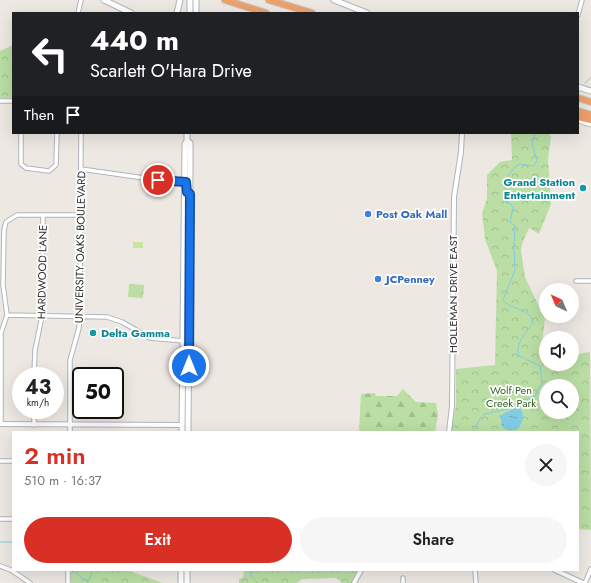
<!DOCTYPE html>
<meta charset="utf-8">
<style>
body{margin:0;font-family:Jost,sans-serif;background:#f6f6f6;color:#222;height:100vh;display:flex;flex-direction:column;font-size:15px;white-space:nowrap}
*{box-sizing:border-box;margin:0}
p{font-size:13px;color:#767676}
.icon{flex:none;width:22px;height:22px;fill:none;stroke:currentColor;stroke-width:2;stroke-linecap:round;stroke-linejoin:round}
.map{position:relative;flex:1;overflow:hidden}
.side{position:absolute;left:12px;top:431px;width:567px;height:140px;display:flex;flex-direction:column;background:#fff;border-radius:0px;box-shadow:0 4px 16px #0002}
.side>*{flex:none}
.guide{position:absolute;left:12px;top:12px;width:567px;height:122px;border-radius:0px;box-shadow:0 4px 16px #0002;background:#202124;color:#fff;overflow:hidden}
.needle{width:26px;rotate:316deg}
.tools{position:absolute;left:539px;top:283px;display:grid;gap:8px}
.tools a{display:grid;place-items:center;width:40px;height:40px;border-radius:50%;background:#fff;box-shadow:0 4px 16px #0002;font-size:20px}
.speed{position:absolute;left:12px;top:367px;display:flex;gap:8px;font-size:20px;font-weight:700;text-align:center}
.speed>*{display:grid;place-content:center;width:52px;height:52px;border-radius:50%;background:#fff;box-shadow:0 4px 16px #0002;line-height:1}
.speed small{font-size:10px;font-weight:400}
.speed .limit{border:2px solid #111;border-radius:6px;background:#fff;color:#111}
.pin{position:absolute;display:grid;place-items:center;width:34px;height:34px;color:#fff;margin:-17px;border:2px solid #fff;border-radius:50%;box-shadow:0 1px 4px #0007}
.me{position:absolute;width:44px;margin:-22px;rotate:0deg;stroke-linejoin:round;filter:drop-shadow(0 0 3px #0008)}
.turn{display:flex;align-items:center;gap:14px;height:84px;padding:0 12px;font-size:18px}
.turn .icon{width:52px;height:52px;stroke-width:2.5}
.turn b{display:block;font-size:28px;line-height:34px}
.then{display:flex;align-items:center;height:38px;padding:0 12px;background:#0003;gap:8px;font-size:15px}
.round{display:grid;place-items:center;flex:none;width:42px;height:42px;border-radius:21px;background:#f6f6f6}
.summary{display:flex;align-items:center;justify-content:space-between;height:68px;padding:0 12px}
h1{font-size:24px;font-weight:600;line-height:30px;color:#d93025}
.primary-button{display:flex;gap:8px;margin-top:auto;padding:8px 12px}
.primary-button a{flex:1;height:46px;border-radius:24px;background:#d93025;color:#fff;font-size:16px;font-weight:600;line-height:46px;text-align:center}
.primary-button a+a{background:#f6f6f6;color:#222}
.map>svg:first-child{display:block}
</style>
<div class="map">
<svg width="591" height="583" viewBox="0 0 591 583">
<defs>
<pattern id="forest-firs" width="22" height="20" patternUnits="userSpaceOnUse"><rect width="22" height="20" fill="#badea4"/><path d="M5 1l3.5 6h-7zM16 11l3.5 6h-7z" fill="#a0bf8e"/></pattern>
<pattern id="park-crowns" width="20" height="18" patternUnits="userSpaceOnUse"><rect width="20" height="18" fill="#badea4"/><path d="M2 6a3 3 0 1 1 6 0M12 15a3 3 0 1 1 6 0" fill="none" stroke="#a0bf8e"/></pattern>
<pattern id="water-ripples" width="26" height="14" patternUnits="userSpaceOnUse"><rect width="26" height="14" fill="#81cce4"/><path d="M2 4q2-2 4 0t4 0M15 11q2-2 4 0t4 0" fill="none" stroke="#6aa6b9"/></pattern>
</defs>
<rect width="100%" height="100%" fill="#ede8e2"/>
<path fill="url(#forest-firs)" d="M403,389L416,402L436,403L438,415L435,432H359L361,394L375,393L376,396H397Z"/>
<path fill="url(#park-crowns)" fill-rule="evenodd" d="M13,45V98H0V51Z
M511,133H548L551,136L548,159L551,204L539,234L529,228L522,244L521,251L525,277L545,319L542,343L546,350V364H572V355L590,352L591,530L578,529V432H450L456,406V369L495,365L497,271L485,239L482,213L487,199V175L500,162L512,160ZM546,386H572V412H546Z
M129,284L144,285L143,298L128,297Z
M71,570H127L163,583H71Z
M244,570H359L352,583H342L336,578L302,579L297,583H239V579L243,578Z"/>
<path fill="#cae4a2" d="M133,242H143V248H133Z"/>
<path fill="url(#water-ripples)" d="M517,407C527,411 523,425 516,430H507L502,427L501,419L499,416Z"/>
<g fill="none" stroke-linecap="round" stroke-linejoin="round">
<path stroke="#81cce4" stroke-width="1" d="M585,83L591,77
M473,432L481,417L485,414L512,408L519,403L535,396L542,383L540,366L519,356C515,343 526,333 533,323C530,307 513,312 503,300L515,270L514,246L515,226L510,222L513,207L505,199L508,192L504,187V181L515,167L519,164L534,166L537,161L532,143L535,133
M0,542H13
M72,570L88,583
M249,570L251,576L258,583
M88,582L93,570"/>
<defs>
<path id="minor" d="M78,13L81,0
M578,15L582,0
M0,101H13
M21,133V164L26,168L49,171L56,165L57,133
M81,169L158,180L185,182
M576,281H591
M7,315L107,317L122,322L150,338L184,341
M34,376L35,350L42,316L43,216
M1,424V333L7,315L3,285L4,230L6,222L17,215H80
M34,425V410
M70,432V360L79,328L80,316L81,133
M0,461H13
M0,519H13
M0,566L11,570L30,583
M475,570L476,583
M403,578V583
M68,583V570
M585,583L591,569"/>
<path id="tertiary" d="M0,424L182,425
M449,432L452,406L454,197L461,152L462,133
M555,570L583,583
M354,583L361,570"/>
<path id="secondary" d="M104,0L131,13
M334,0L367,13
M177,13L180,0
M190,13V0
M196,13V0
M578,87L591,91
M578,120L591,124
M187,141L190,143V167L188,432
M182,432L185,144L187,141V133
M181,570V583
M187,583V570"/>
<path id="motorway" d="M225,0L266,13
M269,0L312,13
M578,98L591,102
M578,111L591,115
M578,117L591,120"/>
</defs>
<use href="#minor" stroke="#b2b4bc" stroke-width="5.5"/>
<use href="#tertiary" stroke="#b2b4bc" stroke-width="6"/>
<use href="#secondary" stroke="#b2b4bc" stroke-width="7"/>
<use href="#motorway" stroke="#c4c4c4" stroke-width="8"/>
<use href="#minor" stroke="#fff" stroke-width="3.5"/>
<use href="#tertiary" stroke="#fff" stroke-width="4"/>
<use href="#secondary" stroke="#fff" stroke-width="5"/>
<use href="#motorway" stroke="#efa06b" stroke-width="6"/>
</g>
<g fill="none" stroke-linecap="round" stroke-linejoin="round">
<defs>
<path id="route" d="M158,180L186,182L187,192L190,194L189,366"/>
</defs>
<use href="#route" stroke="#114b97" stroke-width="10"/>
<use href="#route" stroke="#1a73e8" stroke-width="7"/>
</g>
<g fill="#0f9aa8" stroke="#fff" stroke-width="1.5">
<circle cx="583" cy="188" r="4"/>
<circle cx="93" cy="333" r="4"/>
</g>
<g fill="#3f7fe0" stroke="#fff" stroke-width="1.5">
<circle cx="368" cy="214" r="4"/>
<circle cx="378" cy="279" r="4"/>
</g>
<g text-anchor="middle" stroke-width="3.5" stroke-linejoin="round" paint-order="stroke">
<g font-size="11" font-weight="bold" fill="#0d838f" stroke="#fff" text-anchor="end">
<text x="575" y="186">Grand Station<tspan x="575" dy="13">Entertainment</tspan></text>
<text x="101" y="337" text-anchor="start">Delta Gamma</text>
</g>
<g font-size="11" font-weight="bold" fill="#366cbe" stroke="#fff" text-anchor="start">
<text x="376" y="218">Post Oak Mall</text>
<text x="386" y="283">JCPenney</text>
</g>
<g font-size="11" fill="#2e2e2e" stroke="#fff">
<text transform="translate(80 247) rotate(-89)" y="4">UNIVERSITY OAKS BOULEVARD</text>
<text transform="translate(42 272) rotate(-89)" y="4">HARDWOOD LANE</text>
<text transform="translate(453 294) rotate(-90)" y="4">HOLLEMAN DRIVE EAST</text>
</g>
<g font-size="11" fill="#336523" stroke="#fff">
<text x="511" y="394">Wolf Pen<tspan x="511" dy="13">Creek Park</tspan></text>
</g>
</g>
</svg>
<div class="tools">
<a><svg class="needle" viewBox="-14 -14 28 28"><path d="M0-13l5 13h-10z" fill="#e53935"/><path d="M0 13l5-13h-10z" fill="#767676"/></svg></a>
<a><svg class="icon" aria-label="sound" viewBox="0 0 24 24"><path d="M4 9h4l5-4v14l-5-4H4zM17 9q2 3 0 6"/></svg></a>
<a><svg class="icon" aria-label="search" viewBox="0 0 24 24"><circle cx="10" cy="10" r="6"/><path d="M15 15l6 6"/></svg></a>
</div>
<div class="speed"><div>43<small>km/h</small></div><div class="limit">50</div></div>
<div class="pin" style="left:158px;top:180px;background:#d93025"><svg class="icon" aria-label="arrive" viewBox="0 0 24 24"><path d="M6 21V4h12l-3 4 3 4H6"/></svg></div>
<svg class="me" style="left:189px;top:366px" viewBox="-20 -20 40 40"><circle r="17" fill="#1a73e8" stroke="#fff" stroke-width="3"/><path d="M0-11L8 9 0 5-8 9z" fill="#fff"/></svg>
<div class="guide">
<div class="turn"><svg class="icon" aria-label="left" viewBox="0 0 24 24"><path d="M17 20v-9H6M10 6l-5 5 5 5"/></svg><div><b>440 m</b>Scarlett O'Hara Drive</div></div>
<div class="then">Then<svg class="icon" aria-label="arrive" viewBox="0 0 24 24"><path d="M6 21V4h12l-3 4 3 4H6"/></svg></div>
</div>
<section class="side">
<div class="summary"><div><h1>2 min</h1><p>510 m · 16:37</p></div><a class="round"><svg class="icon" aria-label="close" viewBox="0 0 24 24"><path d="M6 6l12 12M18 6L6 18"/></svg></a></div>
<div class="primary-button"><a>Exit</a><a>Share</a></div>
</section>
</div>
